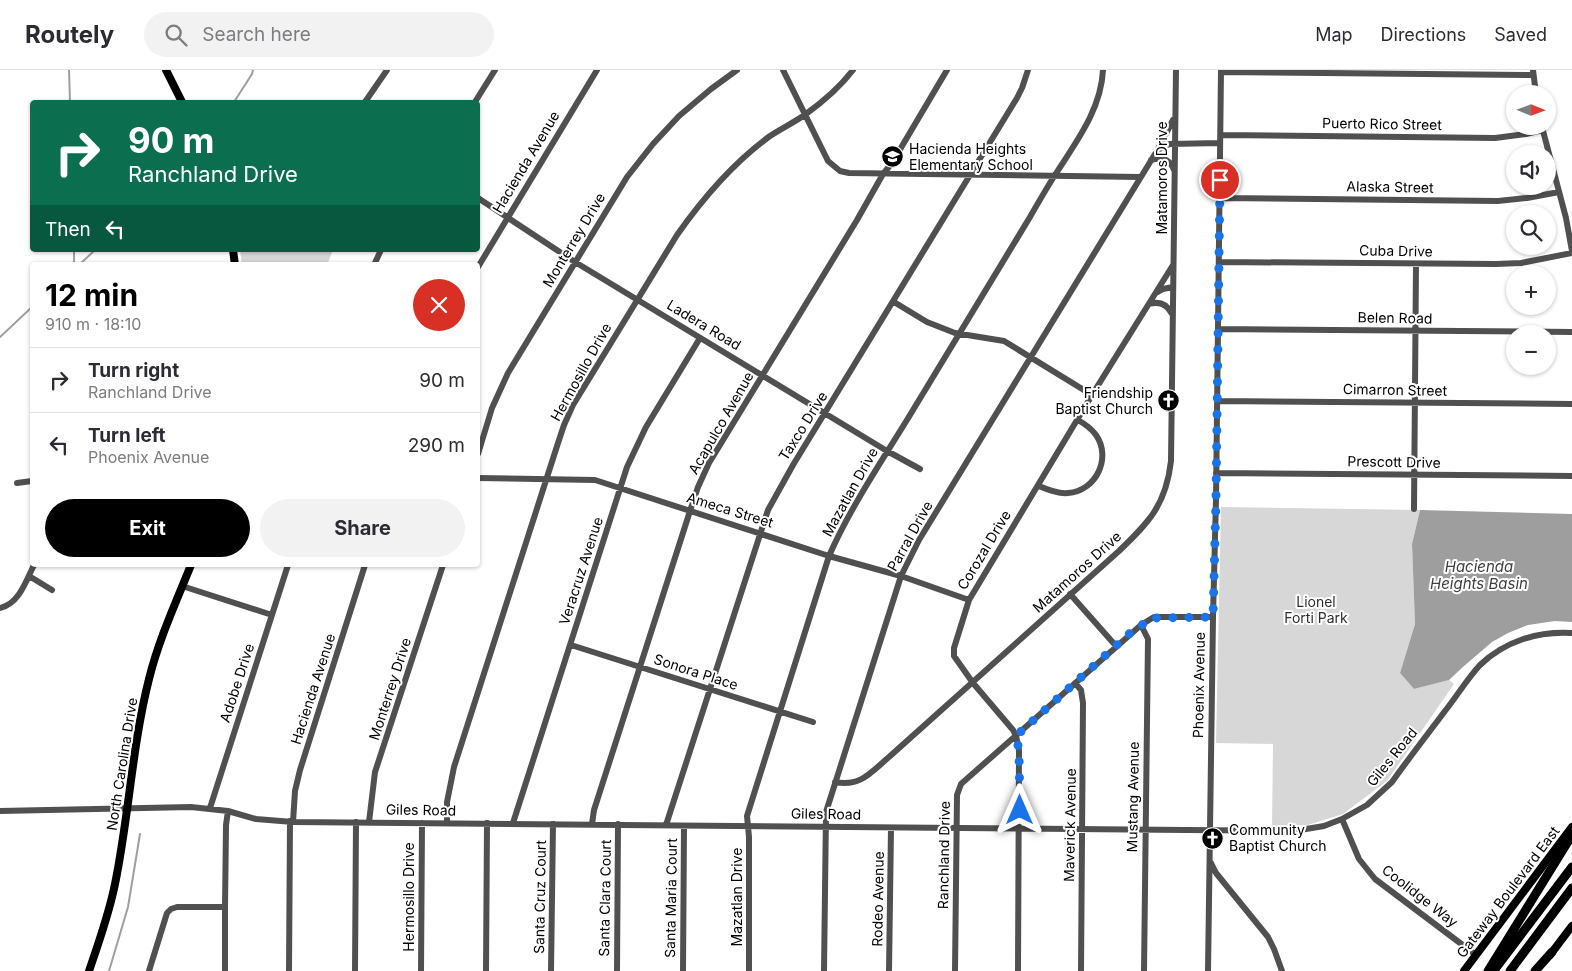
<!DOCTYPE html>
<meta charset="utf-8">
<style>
body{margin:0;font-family:Inter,sans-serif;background:#f2f2f3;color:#2b2b33;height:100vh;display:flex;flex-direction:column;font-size:19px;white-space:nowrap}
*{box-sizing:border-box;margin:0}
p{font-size:16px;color:#7c7c81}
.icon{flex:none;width:28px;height:28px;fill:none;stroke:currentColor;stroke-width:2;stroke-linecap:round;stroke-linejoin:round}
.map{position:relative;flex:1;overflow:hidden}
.sheet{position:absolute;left:30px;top:192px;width:450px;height:305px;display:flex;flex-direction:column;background:#fff;border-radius:5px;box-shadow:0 1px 4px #0004}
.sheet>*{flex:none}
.hud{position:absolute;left:30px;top:30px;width:450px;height:152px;border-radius:5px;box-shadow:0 1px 4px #0004;background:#0b6e4f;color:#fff;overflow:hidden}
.needle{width:32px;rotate:91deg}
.buttons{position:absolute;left:1506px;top:15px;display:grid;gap:10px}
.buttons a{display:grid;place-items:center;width:50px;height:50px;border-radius:50%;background:#fff;box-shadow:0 1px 4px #0004;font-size:25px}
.pin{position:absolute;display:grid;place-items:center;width:42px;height:42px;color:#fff;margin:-21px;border:2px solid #fff;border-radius:50%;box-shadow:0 1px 5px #0007}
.me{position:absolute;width:55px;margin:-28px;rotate:0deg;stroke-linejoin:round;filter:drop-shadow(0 0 4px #0008)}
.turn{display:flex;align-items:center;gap:18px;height:105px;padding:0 15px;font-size:22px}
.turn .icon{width:65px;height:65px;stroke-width:2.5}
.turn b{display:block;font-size:35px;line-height:42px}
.then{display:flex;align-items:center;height:48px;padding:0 15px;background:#0003;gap:10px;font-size:19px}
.round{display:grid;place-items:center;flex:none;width:52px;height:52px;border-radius:26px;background:#f2f2f3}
.overview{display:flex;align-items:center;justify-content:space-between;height:85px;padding:0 15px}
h1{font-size:30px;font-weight:700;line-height:38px;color:#000}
.button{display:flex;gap:10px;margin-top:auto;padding:10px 15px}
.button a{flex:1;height:58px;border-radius:30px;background:#000;color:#fff;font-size:20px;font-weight:700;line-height:58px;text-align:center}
.button a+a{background:#f2f2f3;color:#2b2b33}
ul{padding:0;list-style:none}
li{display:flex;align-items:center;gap:15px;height:65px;padding:0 15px;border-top:1px solid #e1e1e2}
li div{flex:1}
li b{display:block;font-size:19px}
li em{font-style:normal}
header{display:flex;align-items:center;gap:30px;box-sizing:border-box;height:70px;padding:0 25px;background:#fff;border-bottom:1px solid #e1e1e2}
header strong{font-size:24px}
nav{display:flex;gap:28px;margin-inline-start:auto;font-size:18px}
.search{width:350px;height:45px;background:#f2f2f3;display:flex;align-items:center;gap:12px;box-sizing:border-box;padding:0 18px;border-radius:28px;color:#7c7c81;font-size:19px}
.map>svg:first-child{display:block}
</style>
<header>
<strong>Routely</strong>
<div class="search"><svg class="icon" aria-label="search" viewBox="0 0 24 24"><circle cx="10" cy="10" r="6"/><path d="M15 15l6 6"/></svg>Search here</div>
<nav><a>Map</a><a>Directions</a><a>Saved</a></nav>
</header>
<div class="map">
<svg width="1572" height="901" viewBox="0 0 1572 901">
<rect width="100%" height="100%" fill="#fff"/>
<path fill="#d7d7d7" d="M240,180H333L327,195H242Z
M1221,437L1420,440L1412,474L1415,554L1400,603L1414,619L1449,610L1454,614L1387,711L1343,744L1308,755L1272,757L1273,674L1216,673Z"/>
<path fill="#9e9e9e" d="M1420,440L1572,444V552L1555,551L1528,555L1508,563L1492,572L1464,596L1449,610L1414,619L1400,603L1415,554L1412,474Z"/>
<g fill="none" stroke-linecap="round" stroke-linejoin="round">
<path stroke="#9e9e9e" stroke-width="2" d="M69,0L70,32
M234,32L252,4L253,0
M74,195V180
M79,195L95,180
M0,267L32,237
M109,901L128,837L140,764"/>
<path stroke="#505050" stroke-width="6" d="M783,0L828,91L840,101L849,103L1140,107
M1533,0L1536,24
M1221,2L1533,5
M365,32L387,0
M475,32L495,0
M1542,57L1566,148L1572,181
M1221,65L1495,68L1526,64L1542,60
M1158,79L1173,50
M1151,90C1162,87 1170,89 1174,100
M478,128L575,192L887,381L920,399
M1221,128L1498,131L1527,128L1559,122
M1219,192L1496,194L1521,193L1572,183
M374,195L381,180
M478,197L597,0
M1156,223L1163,219L1173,217
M894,232L927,252L955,263L1004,271L1092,325
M1149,234C1159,231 1167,234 1172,244
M1218,259L1572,262
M1218,331L1572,334
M478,384L492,338L508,303L627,107L653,74L679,46L711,19L737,0
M1216,403L1572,406
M478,408L595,410L829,486L901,506L969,530
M17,413L32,411
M1039,416C1048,420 1058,424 1068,423C1096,421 1112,388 1096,365C1091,358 1085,354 1078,350
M1414,439L1416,194
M29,506L52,520
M182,516L272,545
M1070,524L1116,576
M0,538C19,534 26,511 34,495
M1141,555L1148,569L1144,901
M571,575L813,652
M1075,613L1081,620L1083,633L1081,901
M835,712C861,717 871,702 889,687L1119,481C1149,452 1166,435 1171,391L1176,0
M210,738L288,495
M0,741L191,737L228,741L256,749L293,752L1294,761L1324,756L1342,749L1367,735L1392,712C1409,688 1427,665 1445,641C1457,626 1467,609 1480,595C1505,571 1538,561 1572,563
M1342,749L1359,789L1375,809L1476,885
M293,752L295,721L300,700L365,495
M369,752L375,702L443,495
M447,753V732L454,697L558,373L564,355L573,335L677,165C703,128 733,93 770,66C782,58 795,52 806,44C824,31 840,17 853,0
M513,753L627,397L646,357L700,268
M592,754L594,740L690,441L698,417L709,393L857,150L883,104L892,93L947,0
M666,755L768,440L793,395L1017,28L1022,18L1028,0
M1211,793L1216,803L1268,867L1274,879L1282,901
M225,837L226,755L228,741
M149,901L167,843L171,839L177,837H225V901
M289,901L290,751
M355,901L356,752
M421,901L422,753
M486,901L487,753
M551,901L553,754
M617,901L618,754
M683,901L684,756
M749,901V767L747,746L829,486C851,436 882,391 910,345C950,279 990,213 1030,147C1038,133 1046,119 1055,105C1076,72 1101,40 1103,0
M824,901L826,742L901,506L919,470L1155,84L1163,76L1170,74L1220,73
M889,901L891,758
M955,901L957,725L961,714L1141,555L1154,547H1213
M1018,901L1019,680L1016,666L1013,660L973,613L954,586V578L969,530L1092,325L1173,195
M1208,901L1213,547L1216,429L1221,0"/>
<path stroke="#000" stroke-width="8" d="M166,0L182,32
M233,180L235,195
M1550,885L1572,856
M89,901C99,872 109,844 115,814C129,746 132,676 149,609C159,569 176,532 191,495
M1464,901L1572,757"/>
<path stroke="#000" stroke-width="9" d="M1495,899L1572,797
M1488,901L1572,765
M1510,901L1572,818
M1535,901L1552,882"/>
</g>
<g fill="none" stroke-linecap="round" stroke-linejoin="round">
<path stroke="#1a73e8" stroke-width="9" stroke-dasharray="0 16.2" d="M1020,740L1019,680L1016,666L1129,564L1152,548L1213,547L1216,429L1220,110"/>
</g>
<defs>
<symbol id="school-disc" viewBox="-11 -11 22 22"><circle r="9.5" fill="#000" stroke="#fff"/><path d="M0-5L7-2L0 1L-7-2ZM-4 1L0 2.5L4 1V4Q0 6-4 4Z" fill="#fff"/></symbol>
<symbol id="church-disc" viewBox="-11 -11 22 22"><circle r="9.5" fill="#000" stroke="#fff"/><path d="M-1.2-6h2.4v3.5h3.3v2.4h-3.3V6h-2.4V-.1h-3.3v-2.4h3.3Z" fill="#fff"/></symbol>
</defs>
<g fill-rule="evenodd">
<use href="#school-disc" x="880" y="74" width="25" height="25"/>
<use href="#church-disc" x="1156" y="318" width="25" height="25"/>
<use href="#church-disc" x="1200" y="756" width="25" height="25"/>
</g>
<g text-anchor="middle" stroke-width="4" stroke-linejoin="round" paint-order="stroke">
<g font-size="14" fill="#000" stroke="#fff">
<text transform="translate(1382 54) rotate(1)" y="5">Puerto Rico Street</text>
<text transform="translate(526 92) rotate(-59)" y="5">Hacienda Avenue</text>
<text transform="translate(1162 108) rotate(-90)" y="5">Matamoros Drive</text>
<text transform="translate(1390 117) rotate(1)" y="5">Alaska Street</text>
<text transform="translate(574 170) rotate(-59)" y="5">Monterrey Drive</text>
<text transform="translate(1396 181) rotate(1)" y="5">Cuba Drive</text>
<text transform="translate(1395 248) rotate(1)" y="5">Belen Road</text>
<text transform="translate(704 255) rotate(31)" y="5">Ladera Road</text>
<text transform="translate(581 302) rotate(-61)" y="5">Hermosillo Drive</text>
<text transform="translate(1395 320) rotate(1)" y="5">Cimarron Street</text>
<text transform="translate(721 353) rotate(-60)" y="5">Acapulco Avenue</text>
<text transform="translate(803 356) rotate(-58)" y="5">Taxco Drive</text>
<text transform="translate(1394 392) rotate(1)" y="5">Prescott Drive</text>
<text transform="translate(850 422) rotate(-61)" y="5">Mazatlan Drive</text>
<text transform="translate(730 440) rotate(17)" y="5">Ameca Street</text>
<text transform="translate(910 466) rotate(-61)" y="5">Parral Drive</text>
<text transform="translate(984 480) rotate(-59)" y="5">Corozal Drive</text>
<text transform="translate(581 501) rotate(-72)" y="5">Veracruz Avenue</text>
<text transform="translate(1077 502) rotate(-42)" y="5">Matamoros Drive</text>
<text transform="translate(696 602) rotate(18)" y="5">Sonora Place</text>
<text transform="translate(237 613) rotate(-72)" y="5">Adobe Drive</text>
<text transform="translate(1199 615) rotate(-89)" y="5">Phoenix Avenue</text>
<text transform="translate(313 619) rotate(-72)" y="5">Hacienda Avenue</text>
<text transform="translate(390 619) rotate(-72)" y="5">Monterrey Drive</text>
<text transform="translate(1392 687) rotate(-51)" y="5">Giles Road</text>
<text transform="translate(122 694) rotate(-81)" y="5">North Carolina Drive</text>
<text transform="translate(1133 727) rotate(-89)" y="5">Mustang Avenue</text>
<text transform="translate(421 740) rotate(1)" y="5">Giles Road</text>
<text transform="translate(826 744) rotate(1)" y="5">Giles Road</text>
<text transform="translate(1070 755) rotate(-89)" y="5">Maverick Avenue</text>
<text transform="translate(944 785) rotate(-89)" y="5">Ranchland Drive</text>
<text transform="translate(1508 822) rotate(-53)" y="5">Gateway Boulevard East</text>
<text transform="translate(1420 826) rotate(38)" y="5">Coolidge Way</text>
<text transform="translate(409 827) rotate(-90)" y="5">Hermosillo Drive</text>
<text transform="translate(540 827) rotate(-89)" y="5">Santa Cruz Court</text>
<text transform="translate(737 827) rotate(-90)" y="5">Mazatlan Drive</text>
<text transform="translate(605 828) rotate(-89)" y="5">Santa Clara Court</text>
<text transform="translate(671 828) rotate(-89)" y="5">Santa Maria Court</text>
<text transform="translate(878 829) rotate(-89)" y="5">Rodeo Avenue</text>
</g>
<g font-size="14" fill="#000" stroke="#fff" text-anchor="start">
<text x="909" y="84">Hacienda Heights<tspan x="909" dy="16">Elementary School</tspan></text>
<text x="1153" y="328" text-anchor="end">Friendship<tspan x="1153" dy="16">Baptist Church</tspan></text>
<text x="1229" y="765">Community<tspan x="1229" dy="16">Baptist Church</tspan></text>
</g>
<g font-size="14" fill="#2e2e2e" stroke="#fff">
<text x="1316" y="537">Lionel<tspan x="1316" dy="16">Forti Park</tspan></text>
</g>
<g font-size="15" font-style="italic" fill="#3f3f3f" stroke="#fff">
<text x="1479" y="502">Hacienda<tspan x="1479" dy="17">Heights Basin</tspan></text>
</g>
</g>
</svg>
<div class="buttons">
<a><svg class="needle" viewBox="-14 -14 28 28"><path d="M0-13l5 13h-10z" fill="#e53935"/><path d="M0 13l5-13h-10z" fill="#7c7c81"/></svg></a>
<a><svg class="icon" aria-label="sound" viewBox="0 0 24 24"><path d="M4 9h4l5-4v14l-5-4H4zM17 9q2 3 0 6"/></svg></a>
<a><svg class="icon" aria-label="search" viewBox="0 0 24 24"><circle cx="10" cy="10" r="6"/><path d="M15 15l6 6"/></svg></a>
<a>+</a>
<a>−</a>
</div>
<div class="pin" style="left:1220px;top:110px;background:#d93025"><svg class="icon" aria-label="arrive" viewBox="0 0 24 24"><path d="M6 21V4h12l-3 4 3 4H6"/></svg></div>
<svg class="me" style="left:1020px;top:740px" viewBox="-20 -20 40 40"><path d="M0-17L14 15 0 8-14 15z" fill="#1a73e8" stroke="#fff" stroke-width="4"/></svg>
<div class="hud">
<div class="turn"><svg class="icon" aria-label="right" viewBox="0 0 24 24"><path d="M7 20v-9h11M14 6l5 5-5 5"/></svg><div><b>90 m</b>Ranchland Drive</div></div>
<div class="then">Then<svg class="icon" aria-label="left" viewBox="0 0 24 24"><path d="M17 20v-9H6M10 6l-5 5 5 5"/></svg></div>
</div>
<section class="sheet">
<div class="overview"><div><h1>12 min</h1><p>910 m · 18:10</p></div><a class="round" style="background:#d93025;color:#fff"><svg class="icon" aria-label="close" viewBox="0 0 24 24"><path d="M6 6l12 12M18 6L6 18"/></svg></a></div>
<ul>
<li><svg class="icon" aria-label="right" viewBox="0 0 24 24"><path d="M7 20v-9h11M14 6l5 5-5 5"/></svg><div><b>Turn right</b><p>Ranchland Drive</p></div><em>90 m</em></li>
<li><svg class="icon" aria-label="left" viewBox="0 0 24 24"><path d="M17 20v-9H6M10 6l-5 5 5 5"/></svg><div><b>Turn left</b><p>Phoenix Avenue</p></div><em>290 m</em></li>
</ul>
<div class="button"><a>Exit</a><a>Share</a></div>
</section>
</div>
